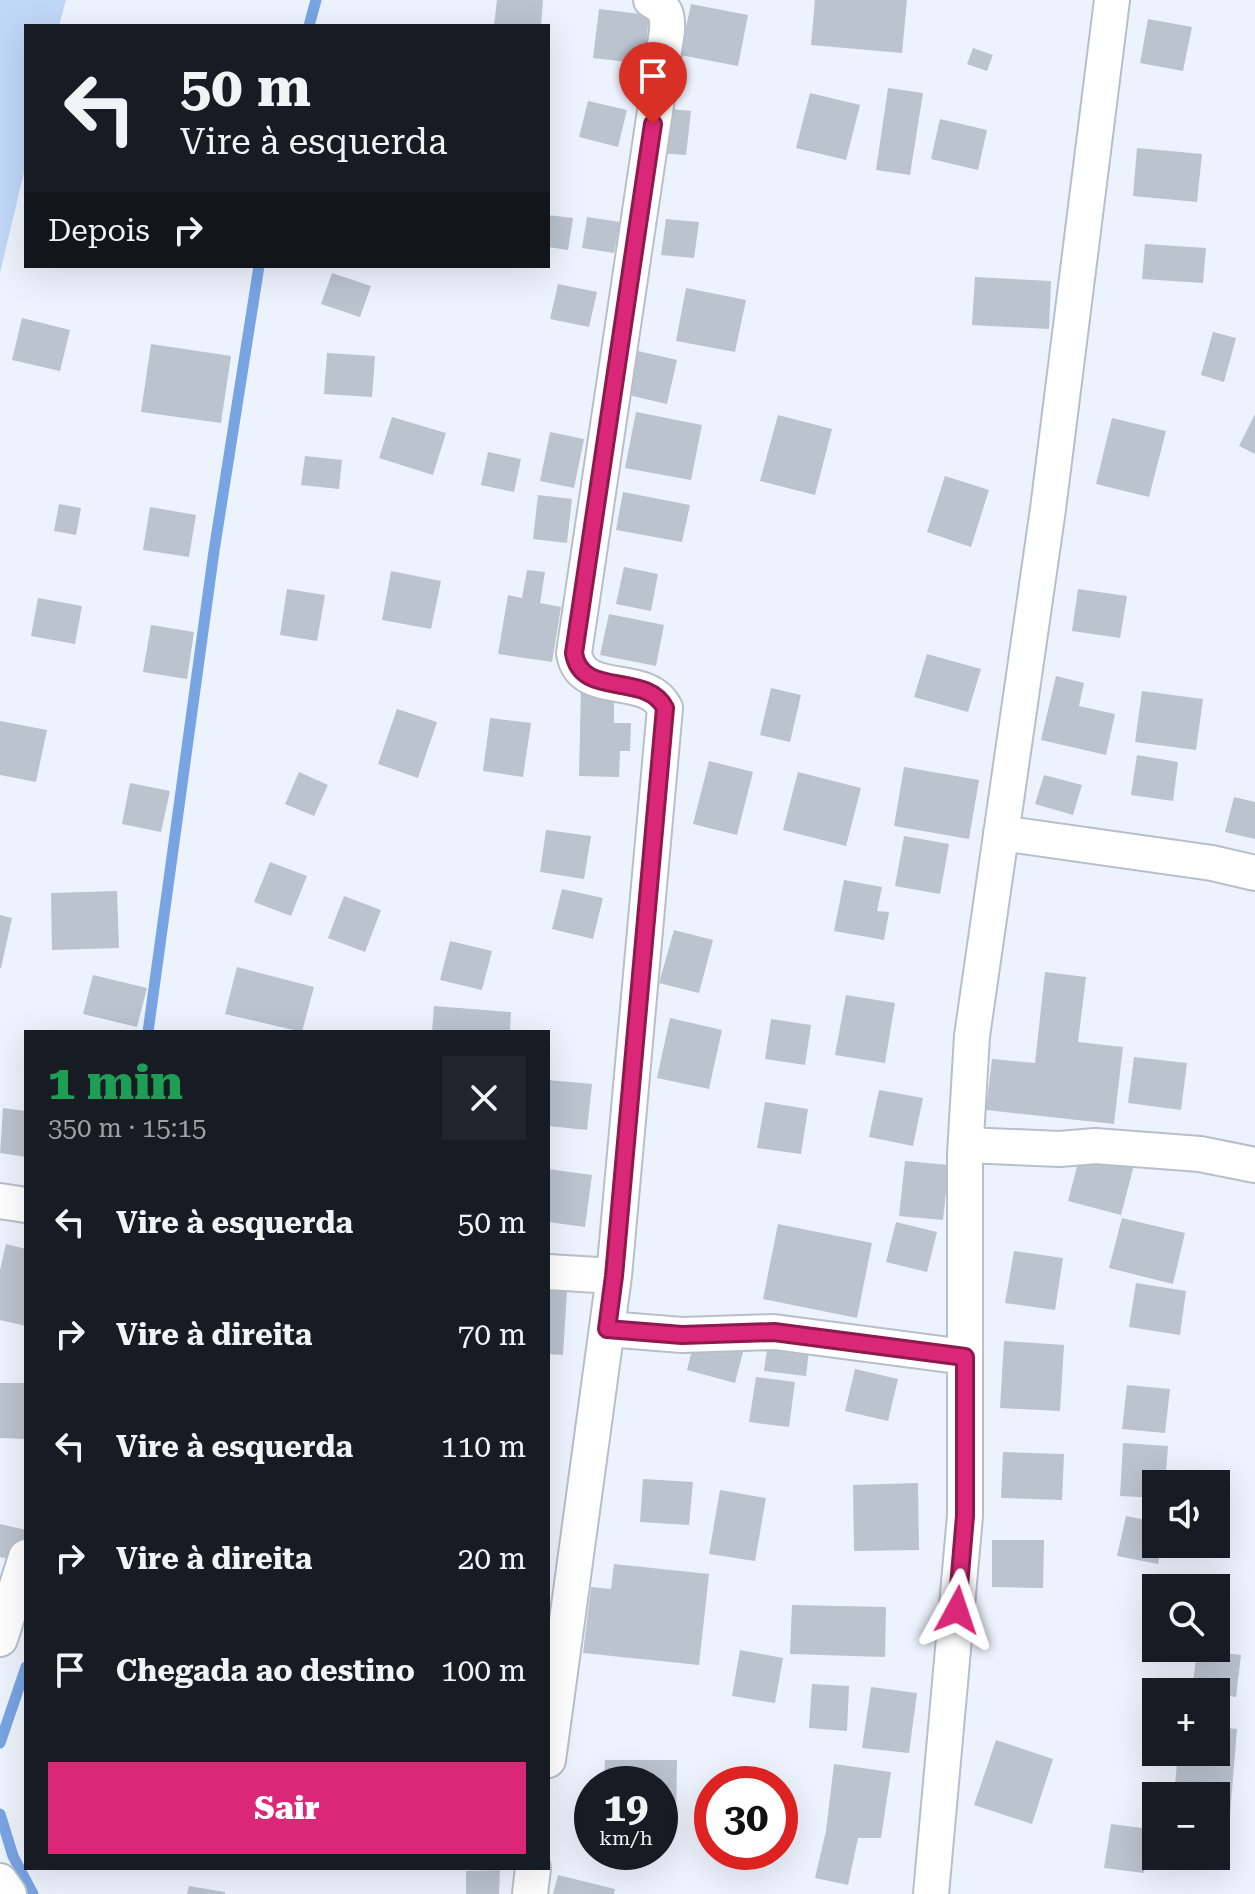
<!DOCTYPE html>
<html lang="pt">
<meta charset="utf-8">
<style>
body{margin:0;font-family:"Roboto Serif",serif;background:#20242c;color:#f1f3f6;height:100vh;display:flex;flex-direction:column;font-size:30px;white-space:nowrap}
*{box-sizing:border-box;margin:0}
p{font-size:26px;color:#9ea1a6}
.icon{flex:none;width:44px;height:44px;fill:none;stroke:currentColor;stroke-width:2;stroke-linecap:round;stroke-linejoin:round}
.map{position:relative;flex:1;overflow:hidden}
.drawer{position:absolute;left:24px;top:1030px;width:526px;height:840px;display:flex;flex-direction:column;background:#171b24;border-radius:0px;box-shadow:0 8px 32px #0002}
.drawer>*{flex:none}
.top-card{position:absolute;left:24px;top:24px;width:526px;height:244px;border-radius:0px;box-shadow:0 8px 32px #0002;background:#171b24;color:#f1f3f6;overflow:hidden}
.fabs{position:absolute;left:1142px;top:1470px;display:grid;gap:16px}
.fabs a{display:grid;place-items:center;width:88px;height:88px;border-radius:0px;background:#171b24;box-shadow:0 8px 32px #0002;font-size:40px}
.speed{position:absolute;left:574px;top:1766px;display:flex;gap:16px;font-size:40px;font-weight:700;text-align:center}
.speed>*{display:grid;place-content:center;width:104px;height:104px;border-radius:50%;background:#171b24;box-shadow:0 8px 32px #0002;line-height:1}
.speed small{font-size:20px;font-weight:400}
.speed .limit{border:12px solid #d22;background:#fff;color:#111}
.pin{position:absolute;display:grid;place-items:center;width:68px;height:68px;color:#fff;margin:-82px -34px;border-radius:50% 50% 50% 0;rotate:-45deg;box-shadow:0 0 8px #0007}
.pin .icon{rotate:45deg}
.me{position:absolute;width:88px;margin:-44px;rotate:5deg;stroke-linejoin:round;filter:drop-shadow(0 0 6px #0008)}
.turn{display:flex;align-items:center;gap:28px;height:168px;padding:0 24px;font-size:36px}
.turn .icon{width:104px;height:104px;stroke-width:2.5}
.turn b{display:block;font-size:56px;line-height:68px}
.then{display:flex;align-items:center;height:76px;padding:0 24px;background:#0003;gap:16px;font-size:30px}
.round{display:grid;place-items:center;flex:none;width:84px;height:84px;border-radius:0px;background:#20242c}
.overview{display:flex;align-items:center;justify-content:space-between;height:136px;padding:0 24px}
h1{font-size:48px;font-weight:800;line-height:60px;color:#1e9e55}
.cta{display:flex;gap:16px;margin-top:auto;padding:16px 24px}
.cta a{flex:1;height:92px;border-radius:0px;background:#db2777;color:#fff;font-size:32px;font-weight:800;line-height:92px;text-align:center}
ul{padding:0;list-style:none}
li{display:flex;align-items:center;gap:24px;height:112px;padding:0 24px}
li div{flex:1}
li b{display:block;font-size:30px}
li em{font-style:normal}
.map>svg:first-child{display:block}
</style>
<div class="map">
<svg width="1255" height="1894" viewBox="0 0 1255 1894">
<rect width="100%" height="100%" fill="#edf3fd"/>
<path fill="#c1d7f8" d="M0,0H66L59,26H26V164L0,273Z"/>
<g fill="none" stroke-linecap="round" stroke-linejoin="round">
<path stroke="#78a4e3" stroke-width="11" d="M309,26L316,0
M148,1032L214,551L259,266
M0,1743L26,1667
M0,1814L13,1856L33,1894"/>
</g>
<path fill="#bac3ce" d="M497,0H543L541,26H494Z
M815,0H907L902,53L811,45Z
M691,4L748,15L738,66L680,55Z
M599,9L649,15L644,64L593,58Z
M1148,19L1192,27L1183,71L1140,63Z
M973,48L993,55L987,71L967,64Z
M888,88L923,93L910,175L876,170Z
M810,93L860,105L846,160L796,148Z
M588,101L627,110L618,147L579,137Z
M662,108L691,111L686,155L657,153Z
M940,119L987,130L978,170L931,159Z
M1137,148L1202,154L1197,202L1133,196Z
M548,215L573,218L568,250L548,247Z
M587,217L620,222L614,253L582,248Z
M666,219L699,222L694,258L661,255Z
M1145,244L1206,248L1203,283L1142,279Z
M332,273L371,286L360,317L321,304Z
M975,277L1051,281L1049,329L972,325Z
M558,284L597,292L589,327L550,319Z
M686,288L746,300L735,352L676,341Z
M22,318L70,330L60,371L12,360Z
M1213,332L1236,338L1224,382L1201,375Z
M151,344L231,356L221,423L141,412Z
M638,351L677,360L667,404L628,395Z
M327,353L375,356L372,397L324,394Z
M636,412L702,425L691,480L625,468Z
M1255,414V454L1239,446Z
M778,415L832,429L815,495L760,481Z
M392,417L446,433L433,475L379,458Z
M1112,418L1166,431L1149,497L1096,484Z
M550,432L584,439L574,488L540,481Z
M488,452L521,459L514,492L481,485Z
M305,456L342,460L339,489L301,485Z
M945,476L989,490L971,547L927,532Z
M623,492L690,505L682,542L616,530Z
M538,495L572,499L567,543L533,539Z
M59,504L81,508L76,535L54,531Z
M150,507L196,515L189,557L143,550Z
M624,567L658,574L651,611L616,604Z
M527,570L545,572L540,603L561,607L552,662L498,654L508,595L522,598Z
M391,571L441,581L431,629L382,620Z
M287,589L325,595L317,641L280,635Z
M1078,589L1127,596L1120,638L1072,631Z
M38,598L82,606L75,644L31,636Z
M609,614L664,625L656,666L600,655Z
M151,625L194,632L187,679L143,672Z
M927,654L981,669L968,712L914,697Z
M1056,676L1084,683L1079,706L1115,714L1106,755L1041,740Z
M581,686L614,687V723H631L630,751H620L619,777L579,776Z
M771,688L801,695L790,742L760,735Z
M1142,691L1203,699L1196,750L1135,742Z
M397,709L437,722L418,778L378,764Z
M490,718L531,723L523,777L483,771Z
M0,721L47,730L36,782L0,775Z
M1137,755L1178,762L1173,801L1131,795Z
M709,761L753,772L737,835L693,824Z
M904,767L979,780L969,839L894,826Z
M299,772L328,785L314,816L285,804Z
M798,772L861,788L846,846L783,830Z
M1044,775L1082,785L1073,815L1035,804Z
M130,783L170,791L161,832L122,824Z
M1234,797L1255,802V839L1225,832Z
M546,830L591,836L584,879L540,872Z
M904,836L949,844L940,894L895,886Z
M270,862L307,876L291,916L254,902Z
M844,880L882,887L877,911L889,912L884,940L834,931Z
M562,889L603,898L593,939L552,929Z
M117,891L119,948L52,950L51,893Z
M344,896L381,910L365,952L328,938Z
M0,915L12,918L1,968H0Z
M674,930L713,940L699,993L659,983Z
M450,941L492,951L482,990L440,980Z
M237,967L314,987L302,1032L225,1014Z
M1045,972L1086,977L1078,1042L1123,1047L1114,1124L986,1110L992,1059L1035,1063Z
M93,975L147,988L137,1027L83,1014Z
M846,995L895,1003L885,1063L835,1055Z
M434,1006L511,1012L510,1032H432Z
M670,1018L722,1030L709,1089L657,1078Z
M771,1019L811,1025L805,1065L765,1059Z
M1134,1057L1187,1063L1181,1110L1128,1103Z
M548,1080L592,1084L587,1130L548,1126Z
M879,1090L923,1098L913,1146L869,1137Z
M765,1102L808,1109L801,1154L757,1148Z
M3,1108L26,1111V1157L0,1153Z
M1082,1147L1135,1161L1121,1215L1068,1201Z
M905,1161L949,1165L943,1220L899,1216Z
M548,1169L592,1175L585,1227L548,1222Z
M1122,1218L1185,1233L1173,1284L1109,1268Z
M896,1222L937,1232L927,1272L886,1262Z
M778,1224L872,1243L857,1318L763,1299Z
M6,1244L26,1249V1326L0,1320V1270Z
M1014,1251L1063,1258L1055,1310L1005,1303Z
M548,1274L568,1275L563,1355L548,1354Z
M1136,1283L1186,1291L1180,1335L1129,1327Z
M769,1336L810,1342L806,1376L764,1371Z
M695,1338L743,1352L735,1383L687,1370Z
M1004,1341L1064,1345L1060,1411L1000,1408Z
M855,1369L898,1379L888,1421L845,1411Z
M756,1377L795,1382L789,1427L749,1422Z
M0,1383H26V1439L0,1438Z
M1127,1385L1170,1389L1165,1433L1122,1429Z
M1123,1443L1168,1446L1165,1484H1156V1498L1120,1496Z
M1003,1452L1064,1454L1062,1500L1001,1498Z
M643,1479L693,1482L689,1525L640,1522Z
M918,1483L919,1550L854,1551L853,1485Z
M720,1490L766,1498L755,1561L709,1554Z
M1126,1516L1156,1522V1544H1162L1158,1564L1117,1556Z
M0,1524L26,1530L22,1562L0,1557Z
M992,1540H1044L1043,1588L992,1587Z
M614,1564L709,1574L699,1665L583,1653L591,1587L611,1589Z
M792,1605L886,1607L885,1657L790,1654Z
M740,1650L783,1658L775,1703L732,1696Z
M1197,1650L1241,1655L1236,1697L1216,1694V1692L1192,1691Z
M812,1684L849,1686L847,1731L809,1728Z
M871,1687L917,1693L909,1753L862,1748Z
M1216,1727L1237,1729L1230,1815L1216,1814V1796H1174L1178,1752H1216Z
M996,1740L1053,1759L1032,1824L974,1805Z
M605,1760H677L676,1821H660V1784H604Z
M834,1764L891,1772L881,1838H858L848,1885L815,1878L826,1831Z
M1111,1824L1150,1829L1144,1873L1104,1868Z
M500,1870L499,1894H466V1871Z
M558,1875L615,1889L614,1894H553Z
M189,1886L225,1892V1894H187Z"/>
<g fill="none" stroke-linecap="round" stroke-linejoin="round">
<defs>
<path id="minor" d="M1001,833L1212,863L1255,873
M966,1145L1060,1149L1095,1146L1200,1154L1255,1165
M0,1201L26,1205
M548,1272L614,1276
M607,1329L682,1335L774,1332L965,1357
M0,1639L26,1557
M548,1760L614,1276L665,708C647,671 581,699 574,653L667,31C668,15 666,8 651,0
M0,1881L9,1894
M530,1894L533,1868
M931,1894L965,1516V1154L972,1036L1048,509L1112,0"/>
</defs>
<use href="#minor" stroke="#b7bfcb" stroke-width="38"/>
<use href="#minor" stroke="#fff" stroke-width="34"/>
</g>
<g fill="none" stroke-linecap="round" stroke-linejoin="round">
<defs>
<path id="route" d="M653,124L574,653C581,699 646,671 665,708L614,1276L607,1329L682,1335L774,1332L965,1357V1516L957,1610"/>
</defs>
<use href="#route" stroke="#8e194d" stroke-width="20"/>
<use href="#route" stroke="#db2777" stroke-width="14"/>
</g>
</svg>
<div class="fabs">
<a><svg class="icon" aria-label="sound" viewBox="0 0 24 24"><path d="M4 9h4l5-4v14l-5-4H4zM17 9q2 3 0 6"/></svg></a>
<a><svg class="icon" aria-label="search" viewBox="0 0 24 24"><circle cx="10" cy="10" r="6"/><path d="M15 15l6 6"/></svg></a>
<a>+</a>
<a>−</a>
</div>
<div class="speed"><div>19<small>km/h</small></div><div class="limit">30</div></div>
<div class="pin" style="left:653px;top:124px;background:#d93025"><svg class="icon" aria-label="arrive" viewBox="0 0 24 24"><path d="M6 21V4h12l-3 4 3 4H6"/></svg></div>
<svg class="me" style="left:957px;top:1610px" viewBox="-20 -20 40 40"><path d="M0-17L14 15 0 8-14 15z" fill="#db2777" stroke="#fff" stroke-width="4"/></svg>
<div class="top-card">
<div class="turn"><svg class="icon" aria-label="left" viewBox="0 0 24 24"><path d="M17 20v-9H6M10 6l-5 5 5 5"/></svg><div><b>50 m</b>Vire à esquerda</div></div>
<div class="then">Depois<svg class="icon" aria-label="right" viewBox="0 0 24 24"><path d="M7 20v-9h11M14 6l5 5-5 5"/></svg></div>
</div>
<section class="drawer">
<div class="overview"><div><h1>1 min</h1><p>350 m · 15:15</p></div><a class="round"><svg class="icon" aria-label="close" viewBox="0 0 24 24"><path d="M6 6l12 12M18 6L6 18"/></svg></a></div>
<ul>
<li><svg class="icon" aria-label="left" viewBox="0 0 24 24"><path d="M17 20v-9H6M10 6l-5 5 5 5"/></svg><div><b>Vire à esquerda</b></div><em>50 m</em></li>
<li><svg class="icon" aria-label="right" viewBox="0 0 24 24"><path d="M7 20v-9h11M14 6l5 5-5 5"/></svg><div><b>Vire à direita</b></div><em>70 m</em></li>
<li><svg class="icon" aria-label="left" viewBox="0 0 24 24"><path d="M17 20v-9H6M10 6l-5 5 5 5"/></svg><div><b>Vire à esquerda</b></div><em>110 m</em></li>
<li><svg class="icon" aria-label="right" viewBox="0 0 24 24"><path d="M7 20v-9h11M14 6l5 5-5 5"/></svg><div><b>Vire à direita</b></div><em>20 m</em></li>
<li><svg class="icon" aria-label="arrive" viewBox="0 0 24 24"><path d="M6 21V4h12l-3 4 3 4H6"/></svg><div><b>Chegada ao destino</b></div><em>100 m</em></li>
</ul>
<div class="cta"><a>Sair</a></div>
</section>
</div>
